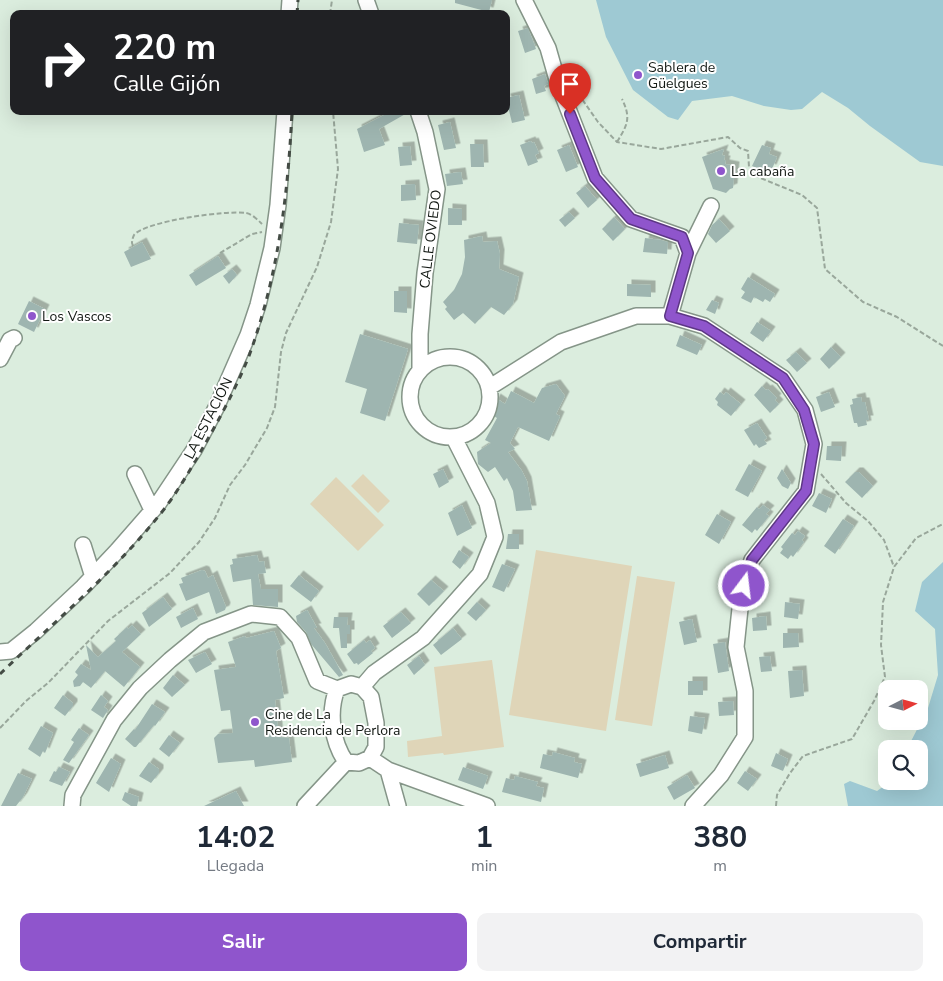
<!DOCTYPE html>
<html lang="es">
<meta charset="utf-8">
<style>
body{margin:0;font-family:"Nunito Sans",sans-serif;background:#f2f2f3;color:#1f2937;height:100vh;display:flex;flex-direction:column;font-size:19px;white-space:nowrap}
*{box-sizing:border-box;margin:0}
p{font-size:16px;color:#747a83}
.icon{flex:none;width:28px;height:28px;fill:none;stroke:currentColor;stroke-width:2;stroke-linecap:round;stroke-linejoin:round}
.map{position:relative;height:806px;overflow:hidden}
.panel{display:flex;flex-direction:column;background:#fff;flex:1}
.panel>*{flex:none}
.top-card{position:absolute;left:10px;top:10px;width:500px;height:105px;border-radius:10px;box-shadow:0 5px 20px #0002;background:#202124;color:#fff;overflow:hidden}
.needle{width:32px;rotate:84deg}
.tools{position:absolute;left:878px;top:680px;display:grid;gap:10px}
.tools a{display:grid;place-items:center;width:50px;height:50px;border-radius:10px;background:#fff;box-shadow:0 5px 20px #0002;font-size:25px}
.pin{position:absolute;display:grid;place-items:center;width:42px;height:42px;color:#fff;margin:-51px -21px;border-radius:50% 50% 50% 0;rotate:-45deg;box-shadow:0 0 5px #0007}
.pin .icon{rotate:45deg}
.me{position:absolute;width:55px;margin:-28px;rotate:15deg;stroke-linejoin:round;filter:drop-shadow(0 0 4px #0008)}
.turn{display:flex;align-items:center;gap:18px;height:105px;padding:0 20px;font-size:22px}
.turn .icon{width:65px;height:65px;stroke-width:2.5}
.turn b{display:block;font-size:35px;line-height:42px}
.eta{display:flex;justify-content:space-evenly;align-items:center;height:85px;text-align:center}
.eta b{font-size:30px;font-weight:700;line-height:35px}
.action{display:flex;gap:10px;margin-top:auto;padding:10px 20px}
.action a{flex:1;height:58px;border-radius:10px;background:#8f55cc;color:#fff;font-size:20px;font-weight:700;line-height:58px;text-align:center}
.action a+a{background:#f2f2f3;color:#1f2937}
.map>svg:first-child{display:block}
</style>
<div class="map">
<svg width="943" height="806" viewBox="0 0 943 806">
<defs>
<filter id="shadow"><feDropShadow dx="4.5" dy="-4.5" stdDeviation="0" flood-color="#0004"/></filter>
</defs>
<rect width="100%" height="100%" fill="#dbedde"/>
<path fill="#dfd5b8" d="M363,474L390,501L378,513L351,486Z
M336,477L384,525L358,551L310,504Z
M536,550L632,566L606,731L509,715Z
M637,576L675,582L652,726L615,720Z
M492,660L504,747L444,755L443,753L408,757L407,741L442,736L434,667Z"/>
<path fill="#9ec9d3" d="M596,0H943V166L920,162L870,126L848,108L822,92L802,109L791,110L764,106L732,96L692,101L678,120L668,117L633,90L606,37Z
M943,562V806H848L844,784L850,781L877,791L891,781H919V749H907L928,708L938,675L935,629L915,611L922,582Z"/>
<path fill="#9eb5b0" filter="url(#shadow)" d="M455,0H492L489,12L455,3Z
M528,28L536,49L525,53L518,31Z
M545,74L548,84L544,86L546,91L536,94L532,79Z
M519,95L525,120L512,123L506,98Z
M392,111L409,112L379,129L385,145L364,152L357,129Z
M450,122L456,148L444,150L438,125Z
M531,141L532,143L534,142L539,153L535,155L538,162L528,166L520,145Z
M470,144H483L484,167H471Z
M569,145L578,167L566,172L557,150Z
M762,145L771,148L769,154L777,157L772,169L764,166L762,170L752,166Z
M410,146L412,165L400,166L398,147Z
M724,149L722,155L725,156L724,160H726L725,164L735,166L733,188L730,189L726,193L713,189L702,157Z
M461,172L463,184L447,186L445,174Z
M415,184L416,200L401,201V185Z
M585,186L597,200L588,208L576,193Z
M448,208L462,209V225H448Z
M569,212L575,218L565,227L559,220Z
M614,217L625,229L613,241L602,229Z
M719,219L730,231L716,243L708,234L712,225Z
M399,223L419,225L417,244L397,242Z
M482,236L483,242L497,241L500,254L499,269L519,277L513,304L504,315L491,307L475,324L463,313L454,320L445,309L447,307L443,302L454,290L462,274L465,257L464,240Z
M645,238L661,240L668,242L667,254L643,252Z
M142,242L151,259L131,267L124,252Z
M218,256L226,268L196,286L189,275Z
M232,269L237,275L229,284L223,276Z
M748,277L775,294L770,302L765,299L763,302L754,297L751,303L741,298L745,292L741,289Z
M627,284L651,285V297L627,296Z
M394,291H407V313L394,312Z
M712,300L719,303L715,314L706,310Z
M29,301L45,309L34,332L18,324Z
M757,322L771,331L763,342L750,333Z
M360,334L408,349L385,421L360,413L367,389L345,382Z
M680,335L702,345L697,355L676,346Z
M831,347L841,357L829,369L820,359Z
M796,352L807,363L797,372L786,360Z
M556,384L565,396L556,414L560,416L549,441L518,427L510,443L515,449L508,452L522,471L527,481L532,510L516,511L513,491L507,478L504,481L495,467L488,472L478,464L477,452L491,443L485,440L497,418L489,413L496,398L505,404L511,391L534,403L542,388Z
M762,386L766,390L768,389L777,398L775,400L779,404L770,413L754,395Z
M720,392L724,395L726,392L741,404L731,416L717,405L718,402L715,399Z
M829,392L835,407L821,412L816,397Z
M861,397L862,402H865L869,420H866L867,425L858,427L857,423H854L850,405L853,404L852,399Z
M757,423L767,438L764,440L767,444L759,448L756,444L754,446L744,430Z
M827,446H842L841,461L826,460Z
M749,464L762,471L748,497L735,490Z
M443,469L449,482L439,488L433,474Z
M782,469L791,483L788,489L782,486L777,478Z
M855,472H859L873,486L862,498L845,482Z
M819,493L832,499L826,513L812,506Z
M462,505L472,528L457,536L448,513Z
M763,505L770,510L766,514L769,516L757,531L755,529L752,533L742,525L757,507L759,509Z
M717,514L731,522L719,544L705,535Z
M843,519L854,526L835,554L824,546Z
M798,531L805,536L802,540L804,542L793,557L791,555L788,559L780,553L783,549L781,547L792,533L795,535Z
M508,534H519V549H506Z
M459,550L469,557L460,569L452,562Z
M257,555L259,562L264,561L266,573L258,574L261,589H278V607L253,605L251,579L233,582L230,565L233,564L232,559Z
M502,564L515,569L504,592L492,587Z
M202,570L205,571L208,578L213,575L226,607L225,610L216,614L209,592L186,601L179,584L183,583L181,578Z
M299,575L319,591L311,602L290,586Z
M431,580L444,591L429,606L417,594Z
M163,597L172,609L149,627L142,613Z
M477,602L486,610L476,621L467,613Z
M785,602L800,604L798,619L784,617Z
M193,608L198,619L181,628L176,617Z
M307,610L317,628H314L325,643L343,675L339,677L311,644L306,632L297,622L296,616Z
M401,612L411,623L392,638L383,626Z
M766,616L767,630L753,631L752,618Z
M334,617H348L347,625H350V634H347V648H341L339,628H333Z
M692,619L697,642L684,645L679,622Z
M132,625L141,634L122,652L140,667L124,687L105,671L91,688L83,682L80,686L74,687L73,681L78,675L75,672L81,664L91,670L86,645L98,657L116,641L114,639L127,627L128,629Z
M453,628L462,639L441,655L433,645Z
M274,631L281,648L276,651L284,698L275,700L279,737L289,738L292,762L255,767L254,760L218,763L214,738L218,734L233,733L230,710L221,711L214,670L236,667L228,642L245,636L246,638Z
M783,633H798L799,647L783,648Z
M364,640L366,643L370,640L375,648L371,651L373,653L358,665L357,663L354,664L347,654Z
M725,642L729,671L718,673L713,644Z
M205,652L212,664L196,673L188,660Z
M419,656L425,665L414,675L407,665Z
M770,656L772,671L761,672L759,657Z
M802,670L804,696L790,698L788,671Z
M173,675L185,685L172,697L163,688Z
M688,681H703V695H688Z
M63,695L73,703V706L65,716L54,708Z
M101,695L108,701L104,707L108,710L103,718L91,710Z
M733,701L734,715L719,716L718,702Z
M152,704L165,712L155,726L154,725L136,747H134L125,739L134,729L135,730Z
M690,716L705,718L702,734L688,731Z
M41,726L53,733L45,753L43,751L40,757L28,749Z
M79,728L89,735L69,763L63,760L74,742L71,740Z
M169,735L180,743L169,757L159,749Z
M553,752L575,758L574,762L582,764L578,778L540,768L543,754L552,756Z
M776,753L788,759L783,771L771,766Z
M665,755L669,768L640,777L636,764Z
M111,758L121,764L109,792L96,783Z
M149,762L159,769V773L151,783L139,776Z
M59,767L70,772L62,786L49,781L54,771L56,772Z
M463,767L488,776L483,789L458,780Z
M745,771L757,779L748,791L737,783Z
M18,773L32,779L23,797L16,806H1Z
M687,775L695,788L674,800L667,787Z
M515,776L538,782L536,786L544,788L541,802L502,792L506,778L514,780Z
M236,791L244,806H204Z
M125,792L139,797L137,806H131L122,800Z"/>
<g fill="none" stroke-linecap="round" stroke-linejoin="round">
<defs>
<path id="minor" d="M366,0L371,14
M524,0L548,48L558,83L595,178L631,219L682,237L688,253L670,316
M289,14L290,0
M418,111L425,132L437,189L425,273L420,334V369
M688,253L711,206
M410 397a40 40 0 1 1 80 0a40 40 0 1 1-80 0Z
M0,359L10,340L14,338
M490,387L561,342L636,316H670L704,326L783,378L805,410L814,444L806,491L752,560L741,599L736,647L745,691V737L721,775L693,806
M135,474L152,510
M83,545L93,577
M0,652L11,651L36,631L83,587L117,551L158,504L194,450L216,408L248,335L258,305L272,248L278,205L285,111
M351,684L362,687L371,697L376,723V747L370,758L359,763L346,762C332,742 328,712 337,689Z
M362,687L374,673L423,638L480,574L495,537L487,503L454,438
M370,758L388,770L487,806
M388,770L398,806
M72,806L73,795L114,720L140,688L170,660L204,632L251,614L280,617L299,638L317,681L337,689
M305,806L346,762"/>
</defs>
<use href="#minor" stroke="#859588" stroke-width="18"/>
<path stroke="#99a79b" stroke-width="2" stroke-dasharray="5 2.5" stroke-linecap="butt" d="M330,14L332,0
M572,80L577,92L598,122L617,142L661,149L728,137L740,148L748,151L749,167L758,177L802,195L817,208L825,269L863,302L897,317L943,346
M617,142C628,124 631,118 622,99
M133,246L132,243C132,240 133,237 134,235C145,221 228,210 246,213C252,214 258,220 262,224
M220,253L252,234L262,232
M821,474L846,503L868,521L884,540L894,567
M0,728L26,701L48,683L108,621L170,573L199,542L215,518L230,485L245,465L267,428L275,407L281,352L286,333L317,267L331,222L338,169L333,111
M776,806L777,795L790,773L803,756L852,739L874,701L885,677L881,645L883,602L894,567L916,538L943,524"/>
<use href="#minor" stroke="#fff" stroke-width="15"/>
<path stroke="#444c45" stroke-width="3" stroke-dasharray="6 6" stroke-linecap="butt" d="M297,14L298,0
M0,674C56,620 117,570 165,508C180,488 193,465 205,444C221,416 237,386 249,356C278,276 288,196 292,111"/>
</g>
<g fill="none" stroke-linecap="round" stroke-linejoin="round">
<defs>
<path id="route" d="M570,114L595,178L631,219L682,237L688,253L670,316L704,326L783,378L804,410L814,444L806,491L752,560L744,586"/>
</defs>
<use href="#route" stroke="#5d3785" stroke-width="12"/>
<use href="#route" stroke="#8f55cc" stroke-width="9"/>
</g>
<g fill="#8f55cc" stroke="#fff" stroke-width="2">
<circle cx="638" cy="75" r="5"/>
<circle cx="721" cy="171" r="5"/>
<circle cx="32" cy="316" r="5"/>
<circle cx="255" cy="722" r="5"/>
</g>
<g text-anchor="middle" stroke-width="4" stroke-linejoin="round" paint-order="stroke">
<g font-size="14" fill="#121813" stroke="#fff" text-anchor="start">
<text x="648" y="72">Sablera de<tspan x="648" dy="16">Güelgues</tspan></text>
<text x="731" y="176">La cabaña</text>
<text x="42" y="321">Los Vascos</text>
<text x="265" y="719">Cine de La<tspan x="265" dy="16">Residencia de Perlora</tspan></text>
</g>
<g font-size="14" fill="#121813" stroke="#fff">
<text transform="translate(430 239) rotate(-83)" y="5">CALLE OVIEDO</text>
<text transform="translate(208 418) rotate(-63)" y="5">LA ESTACIÓN</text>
</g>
</g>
</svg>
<div class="tools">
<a><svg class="needle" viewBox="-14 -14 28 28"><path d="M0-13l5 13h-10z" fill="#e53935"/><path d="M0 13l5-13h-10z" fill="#747a83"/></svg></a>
<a><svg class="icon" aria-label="search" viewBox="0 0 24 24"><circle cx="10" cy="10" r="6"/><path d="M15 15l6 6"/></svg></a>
</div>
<div class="pin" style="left:570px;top:114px;background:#d93025"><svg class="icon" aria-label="arrive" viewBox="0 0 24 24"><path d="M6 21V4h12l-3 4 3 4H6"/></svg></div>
<svg class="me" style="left:744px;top:586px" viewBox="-20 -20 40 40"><circle r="17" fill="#8f55cc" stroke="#fff" stroke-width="3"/><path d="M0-11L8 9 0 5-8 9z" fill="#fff"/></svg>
<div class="top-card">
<div class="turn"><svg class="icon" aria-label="right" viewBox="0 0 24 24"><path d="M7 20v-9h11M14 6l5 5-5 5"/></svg><div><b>220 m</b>Calle Gijón</div></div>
</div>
</div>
<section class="panel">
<div class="eta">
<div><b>14:02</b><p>Llegada</p></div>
<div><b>1</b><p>min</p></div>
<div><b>380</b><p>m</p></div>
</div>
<div class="action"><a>Salir</a><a>Compartir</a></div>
</section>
